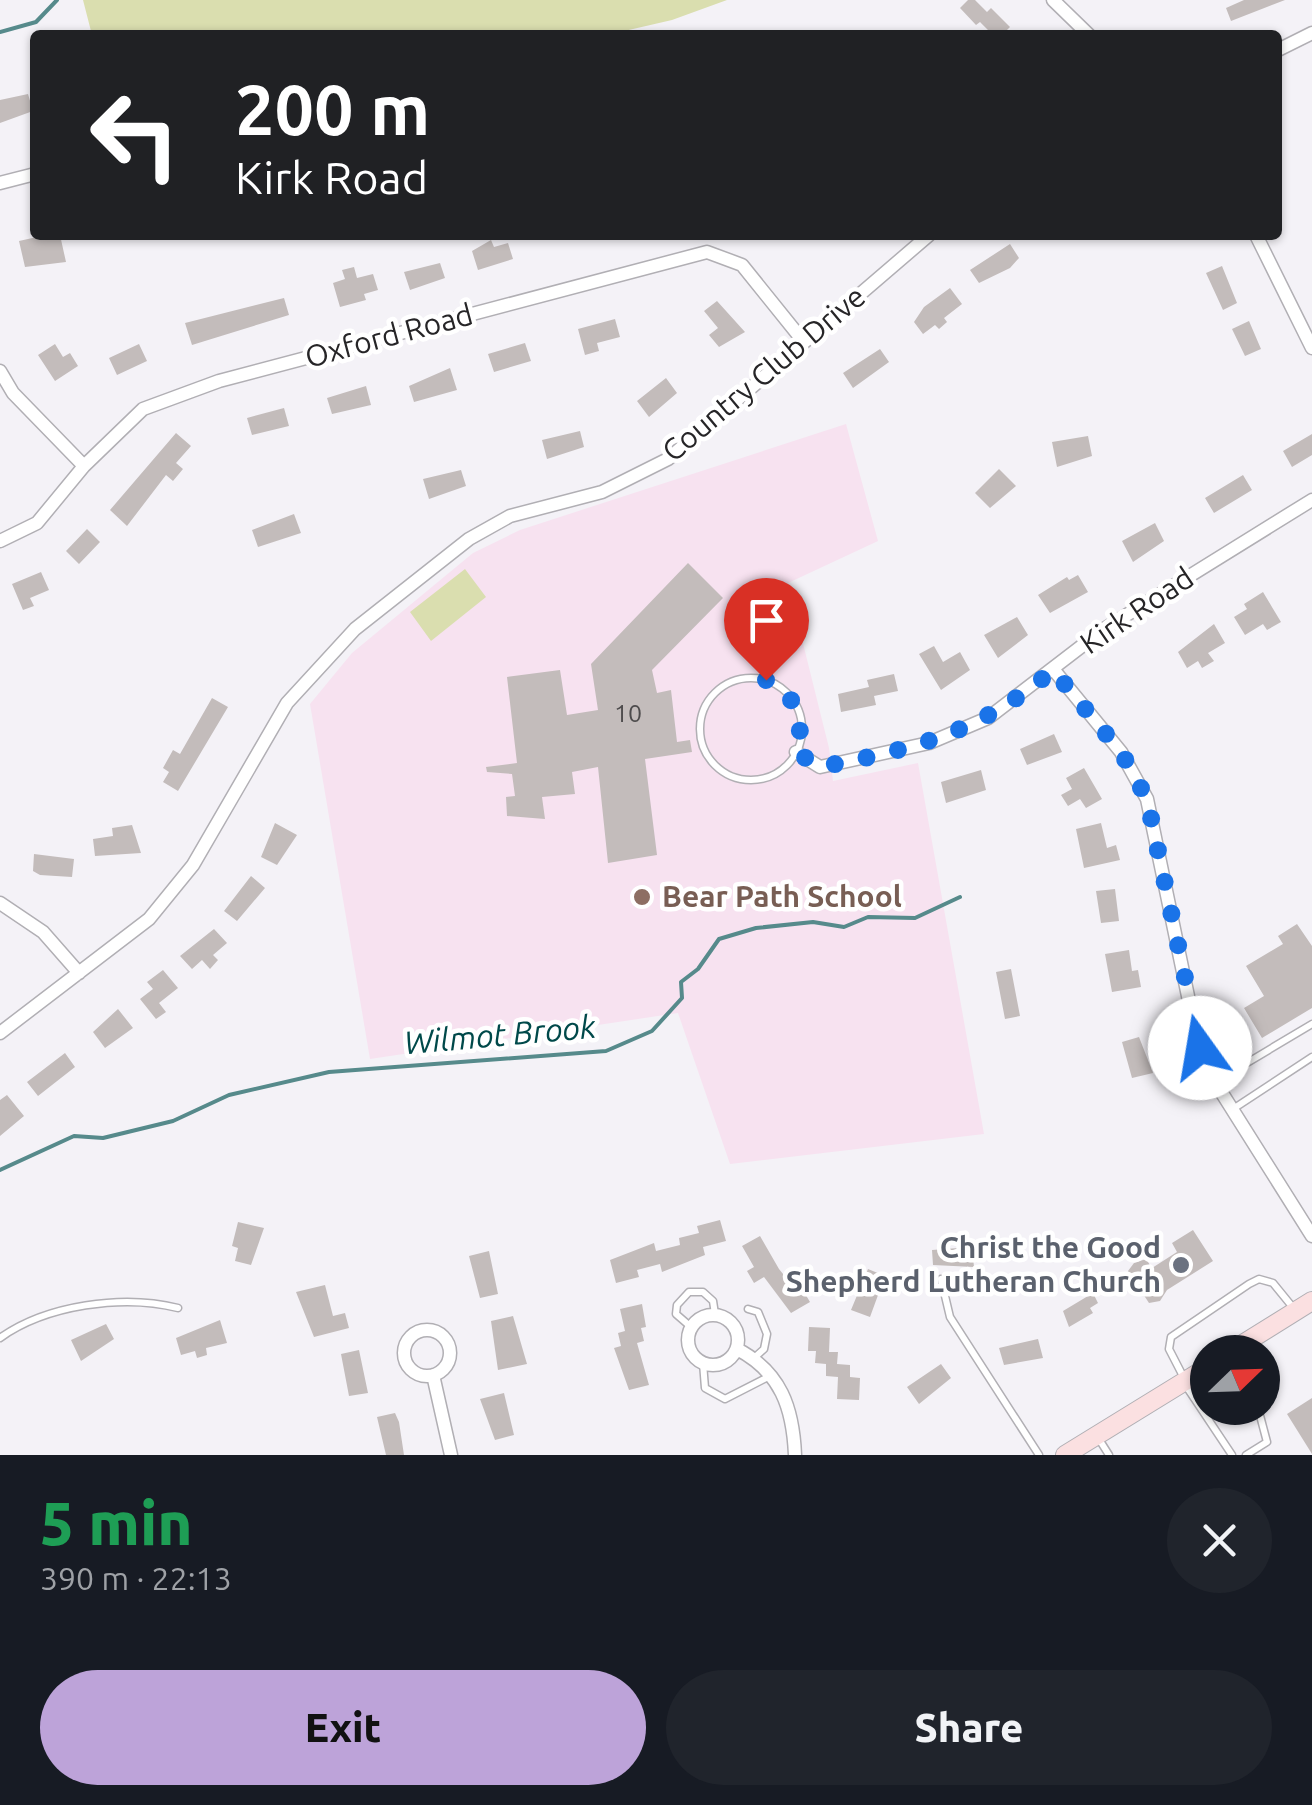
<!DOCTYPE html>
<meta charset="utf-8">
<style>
body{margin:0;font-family:Ubuntu,sans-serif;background:#20242c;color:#f1f3f6;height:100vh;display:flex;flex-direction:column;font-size:38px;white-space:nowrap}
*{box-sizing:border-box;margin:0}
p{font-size:32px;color:#9ea1a6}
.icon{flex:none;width:55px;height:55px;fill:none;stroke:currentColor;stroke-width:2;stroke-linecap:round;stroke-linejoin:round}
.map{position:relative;height:1455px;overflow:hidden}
.sheet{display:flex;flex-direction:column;background:#171b24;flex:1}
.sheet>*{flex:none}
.guide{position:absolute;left:30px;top:30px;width:1252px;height:210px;border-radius:10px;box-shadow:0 2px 8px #0004;background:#202124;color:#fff;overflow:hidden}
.needle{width:65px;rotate:67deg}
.fabs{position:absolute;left:1190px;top:1335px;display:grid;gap:20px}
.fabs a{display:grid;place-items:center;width:90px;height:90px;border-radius:50%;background:#171b24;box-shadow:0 2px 8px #0004;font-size:50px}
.pin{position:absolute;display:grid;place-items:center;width:85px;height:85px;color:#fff;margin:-102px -42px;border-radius:50% 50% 50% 0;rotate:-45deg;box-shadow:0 0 10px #0007}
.pin .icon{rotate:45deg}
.me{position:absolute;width:110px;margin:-55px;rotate:347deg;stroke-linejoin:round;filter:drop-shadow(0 0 8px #0008)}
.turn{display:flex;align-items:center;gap:35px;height:210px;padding:0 40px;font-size:45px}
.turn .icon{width:130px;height:130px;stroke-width:2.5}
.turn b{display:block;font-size:70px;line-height:85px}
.round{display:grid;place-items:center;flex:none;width:105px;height:105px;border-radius:52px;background:#20242c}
.overview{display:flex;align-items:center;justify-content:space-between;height:170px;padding:0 40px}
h1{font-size:60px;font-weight:800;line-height:75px;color:#1e9e55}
.action{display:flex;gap:20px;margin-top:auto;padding:20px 40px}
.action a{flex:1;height:115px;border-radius:60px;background:#bda3d9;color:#111;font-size:40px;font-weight:800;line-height:115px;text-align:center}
.action a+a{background:#20242c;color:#f1f3f6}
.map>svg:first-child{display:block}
</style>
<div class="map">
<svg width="1312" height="1455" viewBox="0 0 1312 1455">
<rect width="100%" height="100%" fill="#f4f2f7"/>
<path fill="#f7e2f0" d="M846,424L878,541L788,583L829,748L833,781L918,763L984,1134L730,1164L678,1013L370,1059L310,704L352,653L473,553L520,530Z"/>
<path fill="#dadeaf" d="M83,0H727L672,20L607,35H92Z
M465,569L486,597L431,641L410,612Z"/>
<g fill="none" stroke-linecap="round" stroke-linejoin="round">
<path stroke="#568a8b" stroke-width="4" d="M0,32L36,22L57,0
M0,1170L74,1136L103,1138L173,1121L229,1095L329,1072L606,1051L652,1031L682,998L681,982L698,969L719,939L756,928L813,922L844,927L868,917L915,918L960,897"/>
</g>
<path fill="#c3bcbb" d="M968,0H975L987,12L991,8L1010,27L1002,35H993L980,22L976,25L960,8Z
M1244,0H1285L1231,21L1226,8Z
M28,94L33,111L0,123V100Z
M46,235H60L66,262L25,267L19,241Z
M491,240L494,247L508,243L513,259L478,270L472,251Z
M1010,244L1019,258L1010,268L979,283L970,270Z
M440,263L445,278L410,290L404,272Z
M1222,266L1237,303L1223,310L1206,273Z
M354,267L357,278L373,274L378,290L364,294L366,300L340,307L333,283L345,279L342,270Z
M950,288L962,304L944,318L947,322L939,329L935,325L923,334L914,322L924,307Z
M284,298L289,315L192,345L185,323Z
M717,301L745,332L719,347L709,335L718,328L704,311Z
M615,319L620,337L597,343L599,351L585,355L578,329Z
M1249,321L1261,349L1245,356L1232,329Z
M525,343L531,361L494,372L488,354Z
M55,344L63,357L70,353L78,366L55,381L38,355Z
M139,344L147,361L117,375L109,358Z
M880,349L889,362L853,388L843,373Z
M450,368L457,390L414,402L409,386Z
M666,378L677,393L649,417L637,401Z
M366,386L371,405L332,414L327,398Z
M284,408L289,426L252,435L247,418Z
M580,431L584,447L547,459L542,440Z
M176,433L191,446L176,463L183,469L173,481L166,475L127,526L110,510Z
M1312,434V455L1292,467L1283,451Z
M1088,436L1092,456L1057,467L1052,442Z
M999,469L1016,486L990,508L975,493Z
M461,470L466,486L429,499L423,479Z
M1243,475L1252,490L1214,513L1205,498Z
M294,514L301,533L258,547L252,530Z
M1155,523L1164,541L1133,562L1122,541Z
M87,529L100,542L79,564L66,551Z
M688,563L723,598L652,670L657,693L671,690L677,742L690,740L692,752L645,759L657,855L608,863L598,767L572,772L575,794L542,797L545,819L507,816L506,797L515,796L512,774L487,772L486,767L517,763L507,677L560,670L567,715L598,710L591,664Z
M41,572L49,590L30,598L34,606L23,610L12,584Z
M1078,575L1088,592L1050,613L1038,595L1067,577L1069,580Z
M1263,592L1281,622L1267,630L1263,624L1245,635L1234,617L1247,609L1244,604Z
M1017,617L1028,635L998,658L984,635Z
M1214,624L1225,643L1208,653L1214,661L1202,668L1198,661L1187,668L1178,652Z
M934,646L943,662L960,652L970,670L941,690L919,654Z
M894,674L898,691L874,696L876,705L841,712L838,694L869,687L867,680Z
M212,698L228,707L178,791L163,782L169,772L163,768L173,750L180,754Z
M1054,734L1062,752L1027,765L1020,749Z
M1084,768L1102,799L1086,808L1080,799L1068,806L1061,795L1072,789L1066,778Z
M981,770L986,790L946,803L941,782Z
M275,823L297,835L277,865L261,857Z
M1101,823L1107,848L1116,845L1120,860L1084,868L1076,829Z
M132,825L141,853L95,856L93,839L113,836L112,828Z
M34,854L74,859L72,877L40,875L33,871Z
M251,876L265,888L237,921L224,911Z
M1115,889L1119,921L1101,923L1096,891Z
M1297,924L1312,946V1008L1262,1038L1244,1008L1264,996L1246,966L1283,944L1278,936Z
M214,929L227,943L213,955L218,960L210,969L202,960L192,969L180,956Z
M1129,950L1132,971L1138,970L1141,987L1112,992L1105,954Z
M1011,969L1020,1016L1005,1019L996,972Z
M163,970L178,988L159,1003L166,1012L156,1019L140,999L153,989L147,982Z
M118,1009L133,1028L105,1048L93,1032Z
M1139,1037L1153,1073L1132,1078L1122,1042Z
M65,1053L75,1067L38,1096L27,1082Z
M7,1095L24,1116L0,1136V1100Z
M720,1220L726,1241L703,1247L705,1255L662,1272L660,1264L637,1270L639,1277L616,1283L610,1260L654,1243L656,1251L680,1245L679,1238L699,1233L697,1226Z
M238,1222L264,1228L251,1265L235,1261L238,1248L232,1246Z
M1193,1230L1213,1261L1167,1290L1160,1301L1149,1303L1128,1271L1134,1263L1146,1259L1152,1268L1177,1252L1172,1243Z
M760,1236L779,1269L792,1285L798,1282L810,1302L791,1313L764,1277L754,1283L747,1271L754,1267L742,1246Z
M972,1247L974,1267L933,1265L932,1250Z
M489,1251L498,1294L480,1298L469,1256Z
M868,1269L885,1276L870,1317L851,1310Z
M325,1285L333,1316L345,1313L349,1328L314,1337L296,1292Z
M1093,1293L1098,1303L1090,1308L1093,1313L1069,1327L1063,1311Z
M642,1304L646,1327L641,1328L644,1341L637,1343L649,1385L629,1390L614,1348L621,1346L618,1333L625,1331L620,1309Z
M513,1316L527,1364L498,1370L491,1321Z
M220,1320L227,1343L206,1348L207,1355L197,1358L195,1351L181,1355L176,1338Z
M106,1324L114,1339L81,1361L71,1340Z
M809,1327L830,1328L829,1352H838L837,1364L850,1365V1377L860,1378L859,1400L837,1399L838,1377L826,1376V1364L815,1363L816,1351H808Z
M1038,1339L1043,1358L1004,1365L999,1348Z
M359,1350L368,1393L349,1396L341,1354Z
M941,1364L951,1378L919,1404L907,1387Z
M504,1393L514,1435L495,1440L480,1399Z
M1312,1398V1454L1287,1414Z
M395,1413L399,1422L404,1455H386L377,1417Z"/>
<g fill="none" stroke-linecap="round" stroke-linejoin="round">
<defs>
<path id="lane" d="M700 729a51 51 0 1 1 102 0a51 51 0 1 1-102 0Z
M1215,1082L1312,1024
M1233,1109L1312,1057
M941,1279L950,1317L1039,1455
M748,1309L758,1312L767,1334L764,1349L754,1358
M691,1327L676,1314L677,1305L689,1292H703L713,1301L715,1314
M0,1338C46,1305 123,1294 178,1308
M703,1363L705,1388L725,1399L768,1377
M1185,1380L1169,1349L1171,1337L1249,1284L1259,1279L1273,1283L1295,1310
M1186,1386L1232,1455
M1097,1436L1109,1455
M1246,1455L1267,1442L1258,1408"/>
<path id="street" d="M1053,0L1089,35
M1278,50L1312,33
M0,183L35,174
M1256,235L1312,348
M0,371L13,393L84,466
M0,541L37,523L84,466L143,409L219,381L707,252L742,265L804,342
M1053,669L1121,752L1147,799L1199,1049L1215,1082L1312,1236
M796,752L820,767L929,743L988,718L1104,629L1312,500
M0,903L43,932L79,973
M0,1033L149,919L193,865L287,703L355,629L469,539L510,516L602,492L668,459L929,235
M688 1340a25 25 0 1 1 50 0a25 25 0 1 1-50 0Z
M404 1353a23 23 0 1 1 46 0a23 23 0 1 1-46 0Z
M737,1349C781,1372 793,1408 795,1455
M433,1375L451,1455"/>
<path id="secondary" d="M1230,1352L1312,1301
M1065,1455L1208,1367"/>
</defs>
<use href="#lane" stroke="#b1afb4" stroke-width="9"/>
<use href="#street" stroke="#b1afb4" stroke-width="15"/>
<use href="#secondary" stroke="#b1afb4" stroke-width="20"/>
<use href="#lane" stroke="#fff" stroke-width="6"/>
<use href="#street" stroke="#fff" stroke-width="12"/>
<use href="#secondary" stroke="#fbe0e1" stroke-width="18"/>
</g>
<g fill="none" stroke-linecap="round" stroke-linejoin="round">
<path stroke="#1a73e8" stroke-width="18" stroke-dasharray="0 32.4" d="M766,680C797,696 806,719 796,752L820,767C914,749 979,733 1053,670L1121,752L1147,799L1200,1048"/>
</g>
<circle fill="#8d6e63" stroke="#fff" stroke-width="4" cx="642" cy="897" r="10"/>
<circle fill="#6b7280" stroke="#fff" stroke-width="4" cx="1181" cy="1265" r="10"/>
<g text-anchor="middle" stroke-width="9" stroke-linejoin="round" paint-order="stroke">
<g font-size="25" fill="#4d4b4c">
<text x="628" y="722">10</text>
</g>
<g font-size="30" fill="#262527" stroke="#fff">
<text transform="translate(389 336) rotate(-15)" y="10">Oxford Road</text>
<text transform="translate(764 374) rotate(-40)" y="10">Country Club Drive</text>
<text transform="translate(1137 611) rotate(-34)" y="10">Kirk Road</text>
</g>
<g font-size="30" font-weight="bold" fill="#785e54" stroke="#fff" text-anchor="start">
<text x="662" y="907">Bear Path School</text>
</g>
<g font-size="30" font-weight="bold" fill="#5b616d" stroke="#fff" text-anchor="end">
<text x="1161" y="1258">Christ the Good<tspan x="1161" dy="34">Shepherd Lutheran Church</tspan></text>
</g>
<g font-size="32" font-style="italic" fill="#00494a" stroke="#fff">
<text transform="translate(500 1035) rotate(-5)" y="11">Wilmot Brook</text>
</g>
</g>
</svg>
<div class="fabs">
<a><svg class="needle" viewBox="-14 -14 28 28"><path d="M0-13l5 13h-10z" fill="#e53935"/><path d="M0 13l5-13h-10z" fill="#9ea1a6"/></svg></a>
</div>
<div class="pin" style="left:766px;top:680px;background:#d93025"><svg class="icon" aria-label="arrive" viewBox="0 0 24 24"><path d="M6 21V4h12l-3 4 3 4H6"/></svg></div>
<svg class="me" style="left:1200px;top:1048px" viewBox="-20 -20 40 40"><circle r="19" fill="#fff"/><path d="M0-13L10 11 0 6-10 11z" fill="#1a73e8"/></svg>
<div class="guide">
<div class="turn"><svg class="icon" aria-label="left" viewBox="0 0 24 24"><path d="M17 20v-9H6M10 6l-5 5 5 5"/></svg><div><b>200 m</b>Kirk Road</div></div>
</div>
</div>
<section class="sheet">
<div class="overview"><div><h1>5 min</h1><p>390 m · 22:13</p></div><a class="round"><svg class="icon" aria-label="close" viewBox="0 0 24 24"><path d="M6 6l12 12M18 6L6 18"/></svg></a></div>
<div class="action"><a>Exit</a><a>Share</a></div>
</section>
